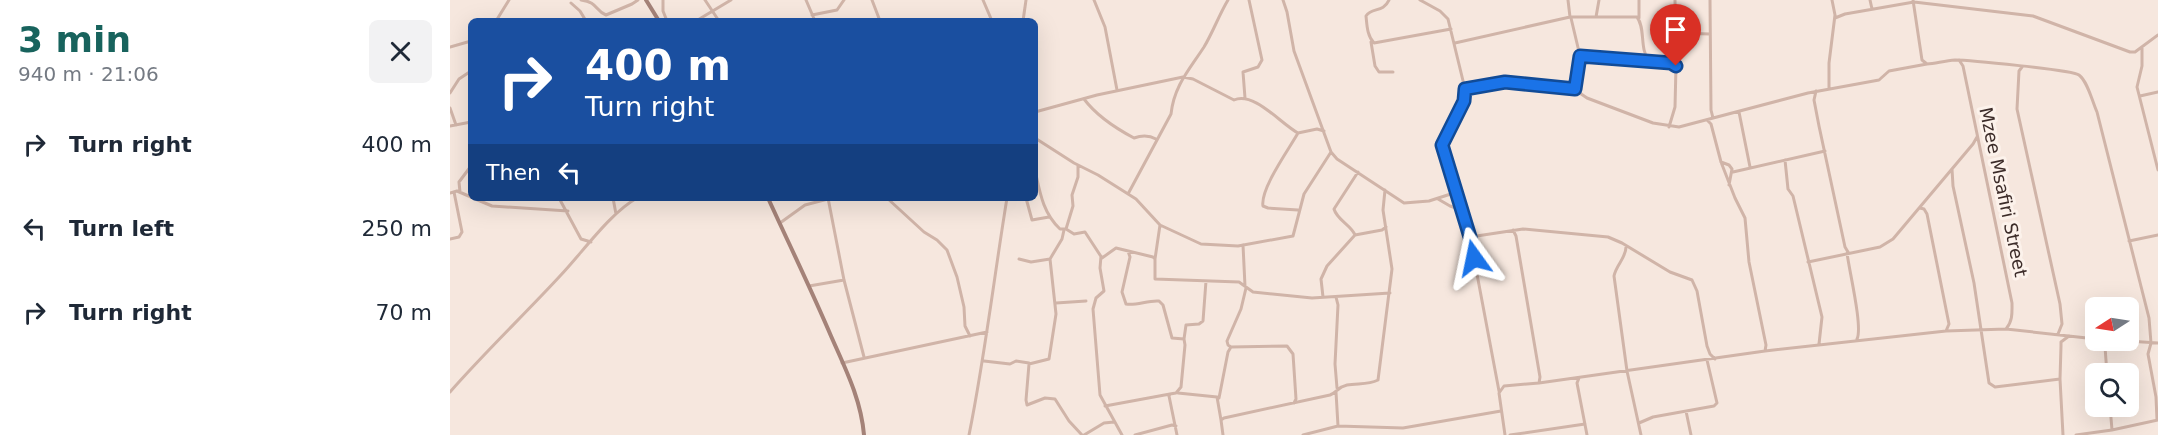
<!DOCTYPE html>
<meta charset="utf-8">
<style>
body{margin:0;font-family:"DejaVu Sans",sans-serif;background:#f2f2f3;color:#1f2937;height:100vh;display:flex;flex-direction:column;font-size:22px;white-space:nowrap}
*{box-sizing:border-box;margin:0}
p{font-size:20px;color:#747a83}
.icon{flex:none;width:33px;height:33px;fill:none;stroke:currentColor;stroke-width:2;stroke-linecap:round;stroke-linejoin:round}
.map{position:relative;flex:1;overflow:hidden}
.sheet{display:flex;flex-direction:column;background:#fff;width:450px}
.sheet>*{flex:none}
.hud{position:absolute;left:18px;top:18px;width:570px;height:183px;border-radius:9px;box-shadow:0 6px 24px #0002;background:#1a4fa0;color:#fff;overflow:hidden}
.needle{width:39px;rotate:258deg}
.fabs{position:absolute;left:1635px;top:297px;display:grid;gap:12px}
.fabs a{display:grid;place-items:center;width:54px;height:54px;border-radius:9px;background:#fff;box-shadow:0 6px 24px #0002;font-size:30px}
.pin{position:absolute;display:grid;place-items:center;width:51px;height:51px;color:#fff;margin:-62px -26px;border-radius:50% 50% 50% 0;rotate:-45deg;box-shadow:0 0 6px #0007}
.pin .icon{rotate:45deg}
.me{position:absolute;width:66px;margin:-33px;rotate:348deg;stroke-linejoin:round;filter:drop-shadow(0 0 4px #0008)}
.turn{display:flex;align-items:center;gap:21px;height:126px;padding:0 18px;font-size:27px}
.turn .icon{width:78px;height:78px;stroke-width:2.5}
.turn b{display:block;font-size:42px;line-height:51px}
.then{display:flex;align-items:center;height:57px;padding:0 18px;background:#0003;gap:12px;font-size:22px}
.round{display:grid;place-items:center;flex:none;width:63px;height:63px;border-radius:9px;background:#f2f2f3}
.head{display:flex;align-items:center;justify-content:space-between;height:102px;padding:0 18px}
h1{font-size:36px;font-weight:700;line-height:45px;color:#18635d}
ul{padding:0;list-style:none}
li{display:flex;align-items:center;gap:18px;height:84px;padding:0 18px}
li div{flex:1}
li b{display:block;font-size:22px}
li em{font-style:normal}
main{display:flex;flex:1;min-height:0}
.map>svg:first-child{display:block}
</style>
<main>
<section class="sheet">
<div class="head"><div><h1>3 min</h1><p>940 m · 21:06</p></div><a class="round"><svg class="icon" aria-label="close" viewBox="0 0 24 24"><path d="M6 6l12 12M18 6L6 18"/></svg></a></div>
<ul>
<li><svg class="icon" aria-label="right" viewBox="0 0 24 24"><path d="M7 20v-9h11M14 6l5 5-5 5"/></svg><div><b>Turn right</b></div><em>400 m</em></li>
<li><svg class="icon" aria-label="left" viewBox="0 0 24 24"><path d="M17 20v-9H6M10 6l-5 5 5 5"/></svg><div><b>Turn left</b></div><em>250 m</em></li>
<li><svg class="icon" aria-label="right" viewBox="0 0 24 24"><path d="M7 20v-9h11M14 6l5 5-5 5"/></svg><div><b>Turn right</b></div><em>70 m</em></li>
</ul>
</section>
<div class="map">
<svg width="1708" height="435" viewBox="0 0 1708 435">
<rect width="100%" height="100%" fill="#f6e7de"/>
<g fill="none" stroke-linecap="round" stroke-linejoin="round">
<path stroke="#d0b4a8" stroke-width="3" d="M131,0C148,2 145,11 156,15L182,4L188,0
M213,0V11L217,21
M255,0L269,21
M356,0L365,21
M422,0L430,21
M533,0L542,21
M644,0L655,27L667,90
M833,0L837,12L844,51L881,152L887,159L954,203L979,201L1007,192
M939,0C933,13 922,7 916,16C917,25 917,36 924,43L1001,29
M970,0L990,11L998,19L1015,89L1014,101L992,145L1020,237L1049,391
M1118,0L1120,17
M1225,0L1226,66
M1260,0L1261,110L1263,118
M1420,0L1422,9
M1463,0L1472,60L1477,64C1486,63 1495,61 1505,60C1518,60 1622,70 1629,75C1638,82 1642,101 1647,112L1699,318L1701,343L1698,354L1706,397L1707,420
M121,3L130,11L136,21
M362,15L387,10L394,0
M1146,17L1149,0
M1121,18L1130,56L1199,61
M1189,18V0
M1385,18L1395,14L1464,2L1583,16L1680,52H1685L1708,35
M46,21L59,0
M246,21L281,0
M564,21L573,20
M573,21L576,0
M1226,33L1260,34
M921,42L925,66L929,72H943
M1005,43L1120,17H1187C1196,29 1189,48 1199,61L1221,63L1226,66L1225,107L1219,127
M0,47L21,41
M1692,47V66L1687,87L1708,170
M1509,60L1513,66L1562,303C1562,312 1563,321 1556,329
M1572,67L1569,71L1567,109L1610,304L1612,324L1608,334
M1015,89L1055,82L1121,87L1137,98L1203,123L1229,127L1358,93L1429,80L1439,71L1477,64
M1125,89L1130,56
M1379,89V63L1385,15L1382,0
M1366,91L1364,100L1369,126L1395,247L1398,252
M0,93L9,79L21,71
M1690,96L1708,92
M795,98L793,72L808,67L812,60L799,0
M634,99C646,115 667,129 684,138C692,135 699,135 706,139
M0,108L6,125
M585,112L647,95L733,77L743,79L784,100C804,91 831,124 848,133L867,129L874,131
M1289,112L1300,167
M1257,120L1261,124L1271,162L1285,198L1295,218L1299,262L1316,345L1315,351
M0,126L21,122
M848,133C839,149 810,189 813,206L818,208L848,210
M585,138L624,163L648,175L686,199L710,225L751,244L788,246L843,236L854,194L881,152
M1335,160L1338,189L1343,196L1372,317L1369,344
M1271,162L1279,165L1282,169L1279,185
M1502,169L1503,186L1524,283L1539,383L1545,387L1610,379
M585,170C590,193 593,213 610,229H616L624,234L635,232L652,258L666,248L703,257L705,259V279L789,282L803,292L862,298L940,293
M1283,172L1375,151
M10,192L9,182L21,166
M0,193L7,191L21,197
M678,194L721,114C724,86 739,70 754,47C763,32 769,15 778,0
M23,198L42,206L118,211
M109,198L131,239L141,242
M163,198L166,214
M378,198L394,280L414,357
M437,198L474,232L487,240L497,250L507,277L514,307L515,326L520,336
M576,198L582,220L599,217
M988,199L1000,206L1012,210
M1470,208L1474,209L1477,214L1499,324L1496,331
M330,223L355,205L378,199
M616,229L623,206L622,195L628,177V165
M614,230L612,239L600,259L606,314L599,359L579,364L576,400L577,405L595,398L605,399L619,421L632,435
M1063,230L1066,236L1090,377L1089,383
M905,235C901,225 887,220 884,209L908,172
M1020,237L1073,229L1158,237L1172,243L1220,272L1242,280L1247,291L1257,346L1260,354L1265,359
M0,239L9,237L12,232L4,192
M1679,241L1708,235
M793,245L795,286
M1176,247C1176,258 1166,265 1164,276L1177,371L1191,435
M678,251L680,257L672,292L676,304C686,306 698,300 709,301L713,305L722,338L734,339L735,345L731,387L726,393L720,394L719,396L727,435
M1397,253C1399,270 1413,327 1407,339
M651,256L650,268L654,291L646,298L643,309L650,395L672,435
M569,259L581,262L600,259
M705,259L710,225
M1358,262L1430,247L1443,239L1523,144L1527,137
M359,286L394,280
M873,297L871,279L877,266L905,235L932,230L936,227
M886,297L888,305L885,364L887,388
M606,303L636,301
M734,339L736,325L749,324L753,321L756,281
M1663,340L1708,343
M781,347L778,345L777,341L791,309L796,288
M534,361L560,364L566,361L579,363
M392,363L537,332
M1657,374L1655,347L1661,340
M1129,378L1127,383L1137,435
M0,392C35,352 74,315 110,276C132,253 160,213 187,198
M886,392L888,426
M728,393L767,397L771,420
M769,398L778,352L781,347L837,346L843,354L846,399L844,403
M655,406L720,394
M1660,406L1662,430
M1236,411L1241,435
M1189,423L1203,417L1264,406L1267,403L1257,360
M519,435C535,356 544,277 557,198
M634,435L654,423L664,422
M685,435L722,425L726,426
M773,435L771,420L774,418L880,395C887,392 888,387 897,385C908,383 918,385 928,380L942,269L933,210L935,190
M853,435L888,426L953,428L1051,411
M1055,435L1049,393L1054,386L1089,383L1315,351L1496,331L1556,329L1646,339
M1060,435L1135,424
M1613,435L1610,379L1611,346V342L1619,336
M1626,435L1662,430L1708,420"/>
<path stroke="#a48278" stroke-width="4" d="M196,0L209,21
M318,198C339,244 361,289 381,336C395,368 411,399 414,435"/>
</g>
<g fill="none" stroke-linecap="round" stroke-linejoin="round">
<defs>
<path id="route" d="M1024,258L1020,237L992,145L1014,101L1015,89L1055,82L1125,89L1130,56L1221,63L1226,66"/>
</defs>
<use href="#route" stroke="#114b97" stroke-width="15"/>
<use href="#route" stroke="#1a73e8" stroke-width="10"/>
</g>
<g text-anchor="middle" stroke-width="6" stroke-linejoin="round" paint-order="stroke">
<g font-size="18" fill="#3c2c29" stroke="#fcf2eb">
<text transform="translate(1553 192) rotate(78)" y="6">Mzee Msafiri Street</text>
</g>
</g>
</svg>
<div class="fabs">
<a><svg class="needle" viewBox="-14 -14 28 28"><path d="M0-13l5 13h-10z" fill="#e53935"/><path d="M0 13l5-13h-10z" fill="#747a83"/></svg></a>
<a><svg class="icon" aria-label="search" viewBox="0 0 24 24"><circle cx="10" cy="10" r="6"/><path d="M15 15l6 6"/></svg></a>
</div>
<div class="pin" style="left:1226px;top:66px;background:#d93025"><svg class="icon" aria-label="arrive" viewBox="0 0 24 24"><path d="M6 21V4h12l-3 4 3 4H6"/></svg></div>
<svg class="me" style="left:1024px;top:258px" viewBox="-20 -20 40 40"><path d="M0-17L14 15 0 8-14 15z" fill="#1a73e8" stroke="#fff" stroke-width="4"/></svg>
<div class="hud">
<div class="turn"><svg class="icon" aria-label="right" viewBox="0 0 24 24"><path d="M7 20v-9h11M14 6l5 5-5 5"/></svg><div><b>400 m</b>Turn right</div></div>
<div class="then">Then<svg class="icon" aria-label="left" viewBox="0 0 24 24"><path d="M17 20v-9H6M10 6l-5 5 5 5"/></svg></div>
</div>
</div>
</main>
